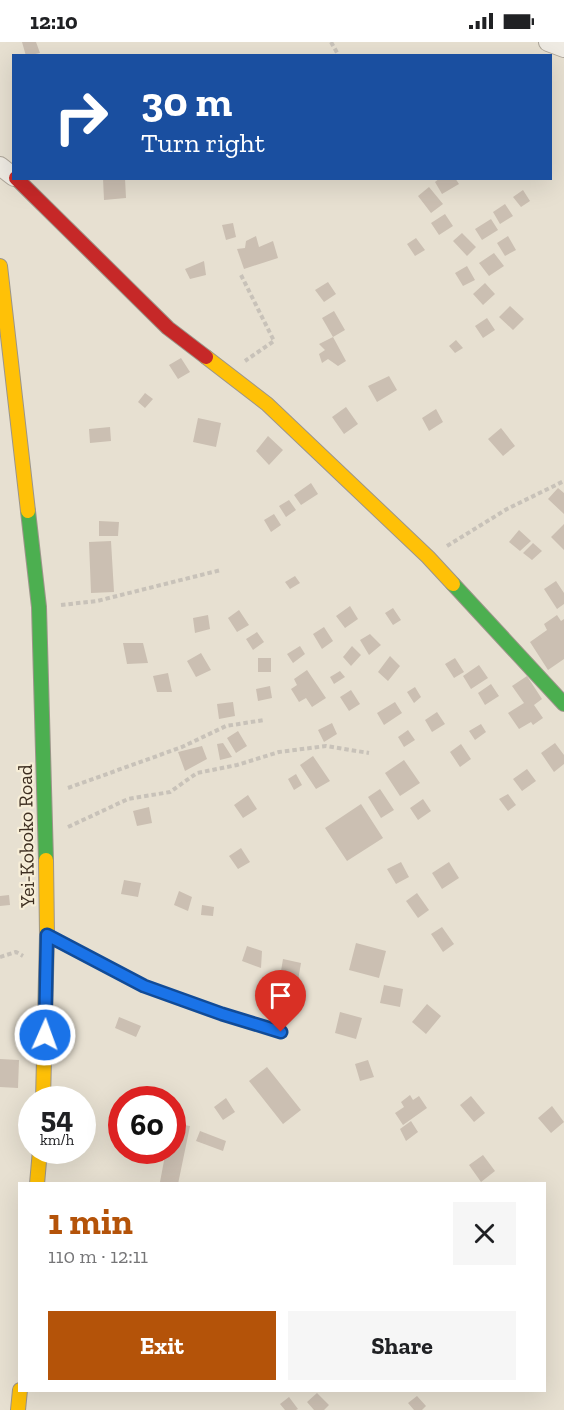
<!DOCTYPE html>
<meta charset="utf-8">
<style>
body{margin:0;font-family:"Zilla Slab",serif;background:#f6f6f6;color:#202124;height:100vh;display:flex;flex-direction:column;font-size:22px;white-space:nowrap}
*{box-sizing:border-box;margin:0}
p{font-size:20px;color:#757577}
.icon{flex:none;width:33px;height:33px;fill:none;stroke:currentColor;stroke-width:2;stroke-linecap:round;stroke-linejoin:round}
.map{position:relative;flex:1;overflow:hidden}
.sheet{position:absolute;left:18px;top:1140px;width:528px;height:210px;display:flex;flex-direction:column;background:#fff;border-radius:0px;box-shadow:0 6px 24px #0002}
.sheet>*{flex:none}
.hud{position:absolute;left:12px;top:12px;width:540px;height:126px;border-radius:0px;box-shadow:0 6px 24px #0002;background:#1a4fa0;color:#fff;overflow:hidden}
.speed{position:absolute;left:18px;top:1044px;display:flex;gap:12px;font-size:30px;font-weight:700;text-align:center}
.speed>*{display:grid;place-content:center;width:78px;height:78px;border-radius:50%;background:#fff;box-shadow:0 6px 24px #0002;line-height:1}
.speed small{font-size:15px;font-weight:400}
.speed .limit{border:9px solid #d22;background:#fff;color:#111}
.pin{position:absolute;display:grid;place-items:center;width:51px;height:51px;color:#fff;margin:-62px -26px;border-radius:50% 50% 50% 0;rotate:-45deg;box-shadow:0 0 6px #0007}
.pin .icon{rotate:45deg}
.me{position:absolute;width:66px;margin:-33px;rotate:2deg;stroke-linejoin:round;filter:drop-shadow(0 0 4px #0008)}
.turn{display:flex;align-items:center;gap:21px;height:126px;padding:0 30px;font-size:27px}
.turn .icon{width:78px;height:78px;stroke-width:2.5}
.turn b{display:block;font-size:42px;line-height:51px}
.round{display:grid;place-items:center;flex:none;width:63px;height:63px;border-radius:0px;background:#f6f6f6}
.head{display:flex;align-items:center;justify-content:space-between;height:102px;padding:0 30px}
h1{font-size:36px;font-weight:700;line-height:45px;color:#b45309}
.button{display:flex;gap:12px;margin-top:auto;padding:12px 30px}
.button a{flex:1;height:69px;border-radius:0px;background:#b45309;color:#fff;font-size:24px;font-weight:700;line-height:69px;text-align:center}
.button a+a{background:#f6f6f6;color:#202124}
.status{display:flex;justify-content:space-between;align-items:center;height:42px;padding:0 30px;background:#fff;direction:ltr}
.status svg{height:16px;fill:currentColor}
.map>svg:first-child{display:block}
</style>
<div class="status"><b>12:10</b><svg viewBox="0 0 49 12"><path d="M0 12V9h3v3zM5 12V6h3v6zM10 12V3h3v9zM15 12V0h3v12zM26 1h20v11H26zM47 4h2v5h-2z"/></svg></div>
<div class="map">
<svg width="564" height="1368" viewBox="0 0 564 1368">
<rect width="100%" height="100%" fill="#e7e0d1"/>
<path fill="#cbbfb2" d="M22,0H36L40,11L26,14Z
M103,136H125L126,156L104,158Z
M440,136H455L459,142L442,152L435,140Z
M429,145L443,162L431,171L418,154Z
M523,148L530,159L521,165L513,155Z
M505,162L513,174L500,182L493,170Z
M445,172L453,184L439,193L431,181Z
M491,177L498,188L482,198L475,187Z
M233,181L236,195L226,198L222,183Z
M462,191L476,205L467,214L453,199Z
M256,194L259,205L273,199L278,216L244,227L237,207L245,206L246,199Z
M508,194L516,208L505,214L497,201Z
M416,196L425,208L415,214L407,202Z
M494,211L504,224L489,234L479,221Z
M204,219L206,233L190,237L185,227Z
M467,224L475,238L463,244L455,231Z
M328,240L336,252L324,260L315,248Z
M485,241L495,252L483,263L473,252Z
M510,264L524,277L513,288L499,275Z
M334,269L345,288L333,295L322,276Z
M487,276L495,288L483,296L475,284Z
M333,295L346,319L338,324L328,317L322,321L319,312L325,308L319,302Z
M456,298L463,306L455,311L449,304Z
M181,316L190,330L178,337L169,323Z
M389,334L397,348L377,360L368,344Z
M145,351L153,357L145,366L138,360Z
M346,365L358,382L344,392L332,375Z
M436,367L443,380L429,389L422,376Z
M198,376L221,381L216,405L193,400Z
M110,385L111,399L90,401L89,387Z
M501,386L515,404L503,414L488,397Z
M268,394L283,408L269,423L256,409Z
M311,441L318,452L301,463L294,453Z
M558,446L564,451V472L548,457Z
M289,458L296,468L286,475L279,464Z
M274,472L281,483L271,490L264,478Z
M99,479L119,480L118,494H99Z
M564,482V508L551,495Z
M519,488L531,499L520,509L509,500Z
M111,499L114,550L91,551L89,500Z
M533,501L542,509L532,518L523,511Z
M295,534L300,541L290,547L285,540Z
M556,539L564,551V562L557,567L544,547Z
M350,564L358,577L345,586L336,574Z
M393,566L401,578L393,583L385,571Z
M239,568L249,583L237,590L228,576Z
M208,573L210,587L195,591L193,576Z
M557,573L561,579L564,577V617L548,628L530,600L547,588L544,582Z
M324,585L333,599L322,607L313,592Z
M257,590L264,600L253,608L246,597Z
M370,592L381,603L369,613L360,598Z
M123,601H143L148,621L127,622Z
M300,604L305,612L293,621L287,612Z
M352,604L361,613L351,624L343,615Z
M201,611L211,628L196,635L187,619Z
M390,614L400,624L388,639L378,630Z
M258,616H271V630H258Z
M455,616L464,630L454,636L445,622Z
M479,623L488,636L471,647L463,634Z
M307,628L326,656L312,665L306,656L299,660L291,647L297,643L294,637Z
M340,629L345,635L334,642L330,635Z
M168,631L172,650H157L153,634Z
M527,634L542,657L534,663L543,676L533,683L531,680L519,687L508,671L524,661L512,644Z
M491,642L499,654L485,663L478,651Z
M270,644L272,656L258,659L256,647Z
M415,645L421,655L414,661L407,650Z
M351,648L360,662L349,669L340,655Z
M233,660L235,674L219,677L217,662Z
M395,660L402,671L384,683L377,671Z
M437,670L445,682L432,690L425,678Z
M332,681L337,692L324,700L318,688Z
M481,682L486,690L475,698L469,689Z
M408,688L415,698L404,705L398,695Z
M238,689L247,704L236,711L227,696Z
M223,701L232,715L220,718L217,702Z
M555,701L564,713V722L554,730L541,711Z
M461,702L471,717L460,725L450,710Z
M202,704L207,717L185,729L178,710Z
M313,714L330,739L316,747L300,723Z
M404,718L420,741L400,754L385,731Z
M527,727L536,739L522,749L513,737Z
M296,732L302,743L294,748L288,737Z
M380,747L394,768L381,776L368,755Z
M508,752L516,763L508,769L499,757Z
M248,753L257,767L243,776L234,763Z
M423,757L431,769L418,778L410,766Z
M361,762L383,796L347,819L325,786Z
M149,765L152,781L137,784L133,769Z
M241,806L250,820L238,827L229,814Z
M401,820L409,835L396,842L387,827Z
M449,820L459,836L442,847L432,831Z
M124,838L141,841L138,855L121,852Z
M179,849L192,855L188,869L174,863Z
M417,851L429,868L418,876L406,859Z
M9,853L10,863L0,864V854Z
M202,863L214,865L213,874L201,873Z
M442,885L454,902L443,910L431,892Z
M356,901L386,909L379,936L349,928Z
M247,904L262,909L261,926L242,919Z
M283,917L301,921L296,950L278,947Z
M384,943L403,947L400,965L380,961Z
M427,962L441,974L426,992L412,980Z
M340,970L362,976L356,997L335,991Z
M119,975L141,984L136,995L115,986Z
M0,1017L19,1018L18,1046L0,1045Z
M368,1018L374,1035L360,1039L355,1022Z
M267,1025L301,1068L283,1082L249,1039Z
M410,1053L413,1058L419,1054L427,1066L403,1083L395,1071L404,1065L401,1060Z
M471,1054L485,1071L474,1080L460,1063Z
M226,1056L235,1070L223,1078L214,1065Z
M552,1064L564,1080L551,1091L538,1076Z
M411,1079L418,1090L406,1099L400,1087Z
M172,1081L190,1084L178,1142H166L160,1140L166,1108H172Z
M200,1089L226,1099L223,1109L196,1099Z
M483,1113L495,1129L481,1140L469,1123Z
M317,1351L329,1363L324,1368H314L307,1360Z
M417,1354L426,1364L422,1368H414L408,1361Z
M289,1355L298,1367L296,1368H285L280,1362Z"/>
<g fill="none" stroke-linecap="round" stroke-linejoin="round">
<defs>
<path id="lane" d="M52,896L144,944L222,972L281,990"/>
<path id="street" d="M548,0L564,6
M0,124L14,135"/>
<path id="fast" d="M28,469L39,565L46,818
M453,542L564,662"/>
<path id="slow" d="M0,224L28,469
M206,315L267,362L428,515L453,542
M43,1058L47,893L46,818
M37,1142L40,1108
M18,1368L20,1348"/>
<path id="jam" d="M16,136L168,286L206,315"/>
</defs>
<use href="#lane" stroke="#ada599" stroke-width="11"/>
<use href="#street" stroke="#ada599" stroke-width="20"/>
<use href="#fast" stroke="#9c958a" stroke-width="16"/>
<use href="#slow" stroke="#9c958a" stroke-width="16"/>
<use href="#jam" stroke="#9c958a" stroke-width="16"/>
<path stroke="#c8c2b9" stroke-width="4" stroke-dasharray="4.5 3" stroke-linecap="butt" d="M331,0L339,14
M241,233L274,299L245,319
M447,504L507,467L564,439
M61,563L97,559L221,528
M68,746L182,705L226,684L264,678
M68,785L128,757L170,750L197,731L237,723L279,710L326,704L369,711
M0,915L16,910L23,914"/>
<use href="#lane" stroke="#efebe3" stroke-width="9"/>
<use href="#street" stroke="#efebe3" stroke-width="18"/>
<use href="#fast" stroke="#4caf50" stroke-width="14"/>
<use href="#slow" stroke="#ffc107" stroke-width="14"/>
<use href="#jam" stroke="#c62828" stroke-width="14"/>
</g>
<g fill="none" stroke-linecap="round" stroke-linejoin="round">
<defs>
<path id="route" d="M45,993L47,893L144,944L222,972L281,990"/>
</defs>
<use href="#route" stroke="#114b97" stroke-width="15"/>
<use href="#route" stroke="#1a73e8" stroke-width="10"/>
</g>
<g text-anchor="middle" stroke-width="4.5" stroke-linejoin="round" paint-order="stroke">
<g font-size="20" fill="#3d2e20" stroke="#f7eed8">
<text transform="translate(26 794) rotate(-91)" y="7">Yei-Koboko Road</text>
</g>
</g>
</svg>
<div class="speed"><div>54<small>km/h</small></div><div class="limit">60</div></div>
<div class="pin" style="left:281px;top:990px;background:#d93025"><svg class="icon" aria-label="arrive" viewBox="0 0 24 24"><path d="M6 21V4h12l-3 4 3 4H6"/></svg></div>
<svg class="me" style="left:45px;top:993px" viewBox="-20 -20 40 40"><circle r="17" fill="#1a73e8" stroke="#fff" stroke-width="3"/><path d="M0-11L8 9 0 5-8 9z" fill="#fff"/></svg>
<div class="hud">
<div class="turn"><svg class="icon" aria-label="right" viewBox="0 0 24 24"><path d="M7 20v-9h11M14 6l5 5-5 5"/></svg><div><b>30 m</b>Turn right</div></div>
</div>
<section class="sheet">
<div class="head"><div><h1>1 min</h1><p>110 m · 12:11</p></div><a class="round"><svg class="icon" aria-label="close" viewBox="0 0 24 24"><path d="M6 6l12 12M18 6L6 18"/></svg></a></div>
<div class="button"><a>Exit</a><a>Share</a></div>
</section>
</div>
